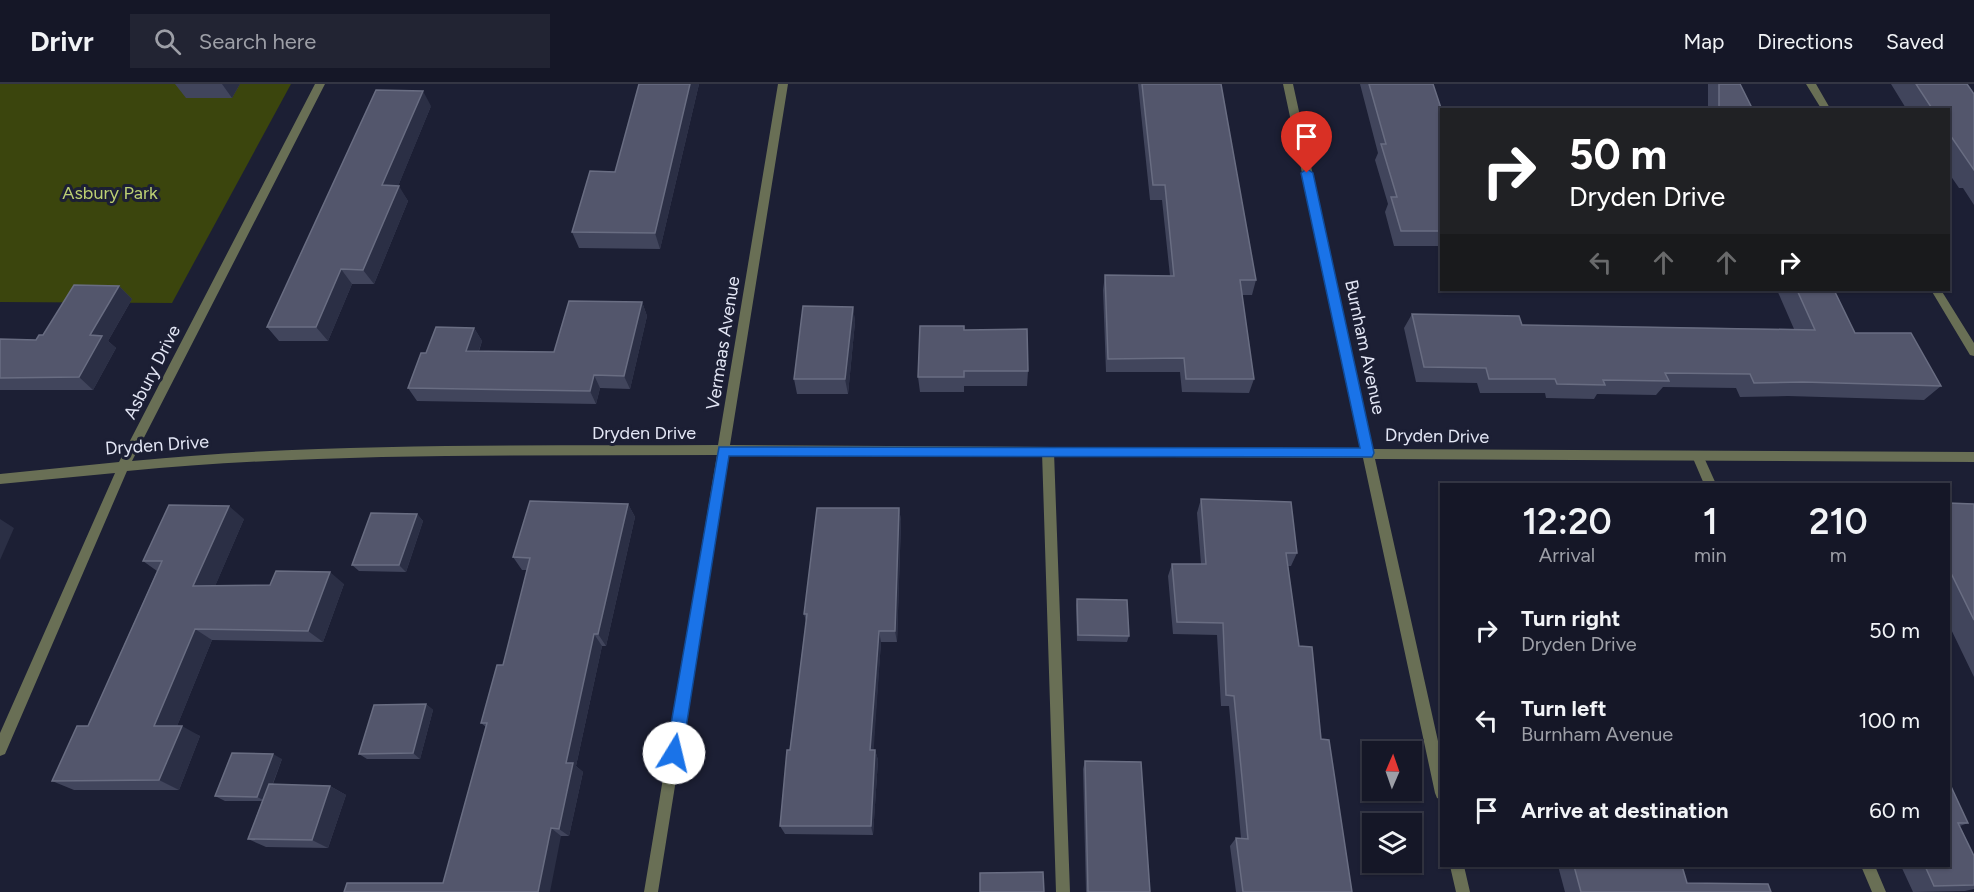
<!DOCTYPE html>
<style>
body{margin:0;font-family:Figtree,sans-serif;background:#222433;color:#f1f3f6;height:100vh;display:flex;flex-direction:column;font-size:22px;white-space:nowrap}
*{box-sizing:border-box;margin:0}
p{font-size:20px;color:#9d9fa7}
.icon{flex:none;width:33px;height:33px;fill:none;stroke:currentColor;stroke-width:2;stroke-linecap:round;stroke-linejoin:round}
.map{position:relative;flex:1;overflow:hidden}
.panel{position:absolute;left:1440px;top:399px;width:510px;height:384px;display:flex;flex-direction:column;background:#151727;border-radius:0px;box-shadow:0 2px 4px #0004,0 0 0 2px #343644}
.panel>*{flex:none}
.hud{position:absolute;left:1440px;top:24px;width:510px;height:183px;border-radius:0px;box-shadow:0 2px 4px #0004,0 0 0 2px #343644;background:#202124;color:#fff;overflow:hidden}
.needle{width:39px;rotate:2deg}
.tools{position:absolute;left:1362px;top:657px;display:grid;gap:12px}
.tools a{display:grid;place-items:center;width:60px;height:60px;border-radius:0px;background:#151727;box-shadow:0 2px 4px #0004,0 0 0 2px #343644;font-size:30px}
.pin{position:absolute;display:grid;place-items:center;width:51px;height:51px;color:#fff;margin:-62px -26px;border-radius:50% 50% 50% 0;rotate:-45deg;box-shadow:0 0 6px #0007}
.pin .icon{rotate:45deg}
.me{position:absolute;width:66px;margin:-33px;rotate:9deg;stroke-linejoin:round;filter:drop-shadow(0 0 4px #0008)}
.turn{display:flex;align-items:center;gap:21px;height:126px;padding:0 30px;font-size:27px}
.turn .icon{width:78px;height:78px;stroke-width:2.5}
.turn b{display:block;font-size:42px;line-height:51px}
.lanes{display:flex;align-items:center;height:57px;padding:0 30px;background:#0003;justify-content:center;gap:30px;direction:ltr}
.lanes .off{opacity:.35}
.eta{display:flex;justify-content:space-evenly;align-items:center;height:102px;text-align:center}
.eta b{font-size:36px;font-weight:600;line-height:42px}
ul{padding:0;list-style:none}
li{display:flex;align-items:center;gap:18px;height:90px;padding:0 30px}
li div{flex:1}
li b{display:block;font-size:22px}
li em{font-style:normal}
header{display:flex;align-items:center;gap:36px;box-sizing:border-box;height:84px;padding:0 30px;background:#151727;border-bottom:2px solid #343644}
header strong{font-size:28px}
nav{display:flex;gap:33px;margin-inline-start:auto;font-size:21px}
.search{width:420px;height:54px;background:#222433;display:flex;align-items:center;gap:15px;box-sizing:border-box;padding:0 21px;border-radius:0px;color:#9d9fa7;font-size:22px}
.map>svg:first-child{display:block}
</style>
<header>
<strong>Drivr</strong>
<div class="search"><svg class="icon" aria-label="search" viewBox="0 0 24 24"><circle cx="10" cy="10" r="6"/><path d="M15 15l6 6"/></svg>Search here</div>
<nav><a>Map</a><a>Directions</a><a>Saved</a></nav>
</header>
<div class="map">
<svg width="1974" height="808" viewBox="0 0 1974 808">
<rect width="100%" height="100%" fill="#1c1f34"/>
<path fill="#3b450d" d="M0,0H291L172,219L0,218Z"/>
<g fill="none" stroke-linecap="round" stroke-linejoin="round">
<path fill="#696f55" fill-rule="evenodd" d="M1048,363L1052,365L1054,368L1070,808H1056L1042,368L1044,365Z
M1698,367L1702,369L1716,400H1704L1692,372L1694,369Z
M1861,782H1875L1886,808H1872Z"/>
<path fill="#696f55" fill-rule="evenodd" d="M315,0H325L132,377C327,358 523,362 718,361L778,0H788L730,361L1361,365L1283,0H1293L1373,365L1974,368V378L1375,375L1442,675V716L1437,714L1435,709L1363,374L728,371L658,808H644L717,371C520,372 323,368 127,387L5,670L0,672V649L115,389L0,400V390L119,378Z
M1806,0H1816L1831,26H1822Z
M1931,206H1941L1974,259V272L1970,271Z
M1450,782H1464L1470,808H1456Z"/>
</g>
<path fill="#41455c" d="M175,0H240L232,14H186Z
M639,0H699L660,165L579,164L572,148L615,88Z
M1138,0H1221L1256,196L1252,211H1242L1254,295L1249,309L1182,308L1180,288H1106L1103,206L1105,191L1170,192L1162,116H1150Z
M1360,0H1433L1442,27V162H1394L1385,128L1388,120L1375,76L1378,69Z
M1708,0H1740L1753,26H1708Z
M1891,0H1967L1974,10V121L1963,104H1959L1948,88V26H1907Z
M431,22L398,102L408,117L374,200H352L328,257H279L267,243Z
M119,202L132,215L108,257L116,264L93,306H0V255L36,256Z
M1777,206H1834L1855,249L1941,302L1924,316L1788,312L1740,313L1736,304L1663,303L1656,311L1597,310L1594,315L1546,314L1545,309H1480L1477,299L1416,298L1404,244L1412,230L1522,241L1794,245Z
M642,218L647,232L630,305L600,304L596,320L417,317L408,304L426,269L474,244L482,257L479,267L554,268Z
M853,223L855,238L848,310H797L794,295Z
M964,246L1028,287L1027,302H964V308H920L918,293Z
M1201,415L1297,469L1291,482H1288L1299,562L1321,655L1352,808H1236L1230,762L1236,754H1241L1229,622H1221L1217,551L1173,550L1168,492L1172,480H1201L1197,429Z
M1948,419L1974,420V593L1948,539Z
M628,420L635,433L606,562H602L576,682L583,688L569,752H561L443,799L486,643L481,639L503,581L527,486H522L513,473Z
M899,424L901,437L897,558H881L873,666H875L878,676L873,751L785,750L780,742L806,537L804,530Z
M417,430L423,437L406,488L359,487L352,481Z
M244,435L215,502L344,500L323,558L212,556L177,642L200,652L179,706H74L52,697L88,642L157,487L143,477Z
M1077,515L1129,552L1127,558L1077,557L1076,521Z
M426,620L433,626L420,675H367L359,670Z
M282,675L273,700L330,702L346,711L328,764L266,763L248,755L262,717H225L215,712Z
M1085,677L1150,808H1086L1083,685Z
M1948,696L1968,739L1960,742L1974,772V805L1965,807L1913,808L1901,782H1948Z
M1558,782H1682L1687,799L1771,808H1565Z"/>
<path fill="#2b2f45" d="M222,0H240L232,14Z
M690,0H699L660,165L655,149Z
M423,7L431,22L392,117L382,101Z
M399,102L408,117L374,200L363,186Z
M341,185L352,200L328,257L316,243Z
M119,202L132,215L108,257L116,264L93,306L79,293L90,251Z
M642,218L647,232L630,305L624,292Z
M853,223L855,238L848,310L845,295Z
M474,244L482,257L474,280L466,267Z
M594,291L600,304L596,320L590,307Z
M628,420L635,433L606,562L598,550Z
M229,422L244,435L210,514L193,502Z
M899,424L901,437L897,558L895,547Z
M417,430L423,437L406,488L399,481Z
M0,435L14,444L0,476Z
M330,488L344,500L323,558L308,547Z
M195,545L212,556L173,652L154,642Z
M879,547L881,558L873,676L870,666Z
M594,550L602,562L576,682L583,688L569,752L559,745L566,679Z
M426,620L433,626L420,675L413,669Z
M182,642L200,652L179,706L159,696Z
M875,666L878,676L873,751L871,742Z
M273,670L282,675L266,717L257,713Z
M330,702L346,711L328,764L312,756Z
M551,744L561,752L550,808H538Z"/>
<path fill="#53566c" stroke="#696d82" stroke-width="1.5" d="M639,0H690L655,149L572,148L590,87L615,88Z
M1142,0H1221L1256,196H1240L1254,295H1186L1184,274L1108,275L1105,191L1174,192L1165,101H1153Z
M1369,0H1433L1442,27V147H1401L1391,113H1397L1381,60H1386Z
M1719,0H1740L1753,26H1719Z
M1916,0H1967L1974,10V86L1948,48V26H1933Z
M376,6L423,7L382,101L399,102L363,186L341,185L316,243H267Z
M74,201L119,202L90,251L102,252L79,293L0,294V255L36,256L39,251H43Z
M1797,206H1834L1855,249H1911L1941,302L1803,298L1754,299L1750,290L1665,289L1669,297L1603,296L1605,301L1557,300L1555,295H1489L1486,284L1424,283L1412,230L1519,232L1522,241L1815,246Z
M569,217L642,218L624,292L594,291L590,307L408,304L421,269H426L436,243L474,244L466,267L554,268Z
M803,222L853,223L845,295H794Z
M920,242H964V246L1027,245L1028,287H964V293H918Z
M1201,415L1291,418L1297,469H1286L1299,562L1312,563L1321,655L1329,656L1352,808H1243L1236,754L1248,755L1234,612L1226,611L1223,539L1177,538L1172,480H1206Z
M530,417L628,420L598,550H594L566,679H573L559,745L551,744L538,808H344L347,799H443L487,639H481L497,581H503L530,474L513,473Z
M1948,419L1974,420V536L1948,483Z
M169,421L229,422L193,502L270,501L276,487L330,488L308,547L195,545L154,642H182L159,696L52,697L77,642H88L162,477H143Z
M817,424H899L895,547H879L870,666H875L871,742H780L787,666H790L807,530H804Z
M371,429L417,430L399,481H352Z
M1077,515L1127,516L1129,552L1078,551Z
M426,620L413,669L359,670L374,621Z
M232,669L273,670L257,713L215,712Z
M1085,677L1141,678L1150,808H1088Z
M1948,696L1968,739H1958L1974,772V801L1934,802L1925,782H1948Z
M269,700L330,702L312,756L248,755Z
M1574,782H1682L1687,799L1768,800L1771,808H1581Z
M1043,788L1044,808H980V789Z"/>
<path fill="#1a73e8" stroke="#114b97" stroke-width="1.5" d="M1307,85L1313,89L1374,369L1372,373L729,372L682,669L680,674L674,676L669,674L666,669L719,363L1360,364L1301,89Z"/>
<g text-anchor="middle" stroke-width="6" stroke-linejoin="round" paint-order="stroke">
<g font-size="18" fill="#bcd073" stroke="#1c1f34">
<text x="110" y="115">Asbury Park</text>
</g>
<g font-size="18" fill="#e3e6f5" stroke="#1c1f34">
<text transform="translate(723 259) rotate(-81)" y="6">Vermaas Avenue</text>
<text transform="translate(1365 263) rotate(78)" y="6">Burnham Avenue</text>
<text transform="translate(152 288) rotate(-63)" y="6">Asbury Drive</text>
<text x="644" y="355">Dryden Drive</text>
<text transform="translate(1437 352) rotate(1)" y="6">Dryden Drive</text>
<text transform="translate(157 361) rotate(-4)" y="6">Dryden Drive</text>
</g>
</g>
</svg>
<div class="tools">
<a><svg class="needle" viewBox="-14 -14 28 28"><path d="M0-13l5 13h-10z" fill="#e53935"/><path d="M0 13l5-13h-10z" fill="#9d9fa7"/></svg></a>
<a><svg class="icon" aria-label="layers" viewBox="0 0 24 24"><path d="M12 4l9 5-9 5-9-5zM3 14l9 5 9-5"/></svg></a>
</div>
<div class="pin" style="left:1307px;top:89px;background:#d93025"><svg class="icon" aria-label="arrive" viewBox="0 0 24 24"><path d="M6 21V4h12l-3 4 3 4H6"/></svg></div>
<svg class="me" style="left:674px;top:669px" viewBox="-20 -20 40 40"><circle r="19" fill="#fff"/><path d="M0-13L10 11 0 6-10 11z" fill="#1a73e8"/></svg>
<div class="hud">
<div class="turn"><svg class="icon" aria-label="right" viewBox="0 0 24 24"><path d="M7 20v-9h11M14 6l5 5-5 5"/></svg><div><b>50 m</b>Dryden Drive</div></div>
<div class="lanes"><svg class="icon off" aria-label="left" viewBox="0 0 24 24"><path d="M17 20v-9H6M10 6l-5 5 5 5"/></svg><svg class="icon off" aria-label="ahead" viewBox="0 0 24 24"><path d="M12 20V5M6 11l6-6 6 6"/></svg><svg class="icon off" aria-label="ahead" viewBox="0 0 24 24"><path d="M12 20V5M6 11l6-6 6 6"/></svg><svg class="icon" aria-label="right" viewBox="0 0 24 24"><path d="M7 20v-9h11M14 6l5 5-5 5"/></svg></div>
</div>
<section class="panel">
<div class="eta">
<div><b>12:20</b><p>Arrival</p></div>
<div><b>1</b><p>min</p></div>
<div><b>210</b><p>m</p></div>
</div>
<ul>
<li><svg class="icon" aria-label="right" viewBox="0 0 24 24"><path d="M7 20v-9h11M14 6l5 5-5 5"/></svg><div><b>Turn right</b><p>Dryden Drive</p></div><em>50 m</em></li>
<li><svg class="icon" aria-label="left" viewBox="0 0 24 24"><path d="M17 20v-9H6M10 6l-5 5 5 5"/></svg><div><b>Turn left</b><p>Burnham Avenue</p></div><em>100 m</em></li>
<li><svg class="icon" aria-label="arrive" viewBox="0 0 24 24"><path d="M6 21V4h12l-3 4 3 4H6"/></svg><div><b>Arrive at destination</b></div><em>60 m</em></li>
</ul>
</section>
</div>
